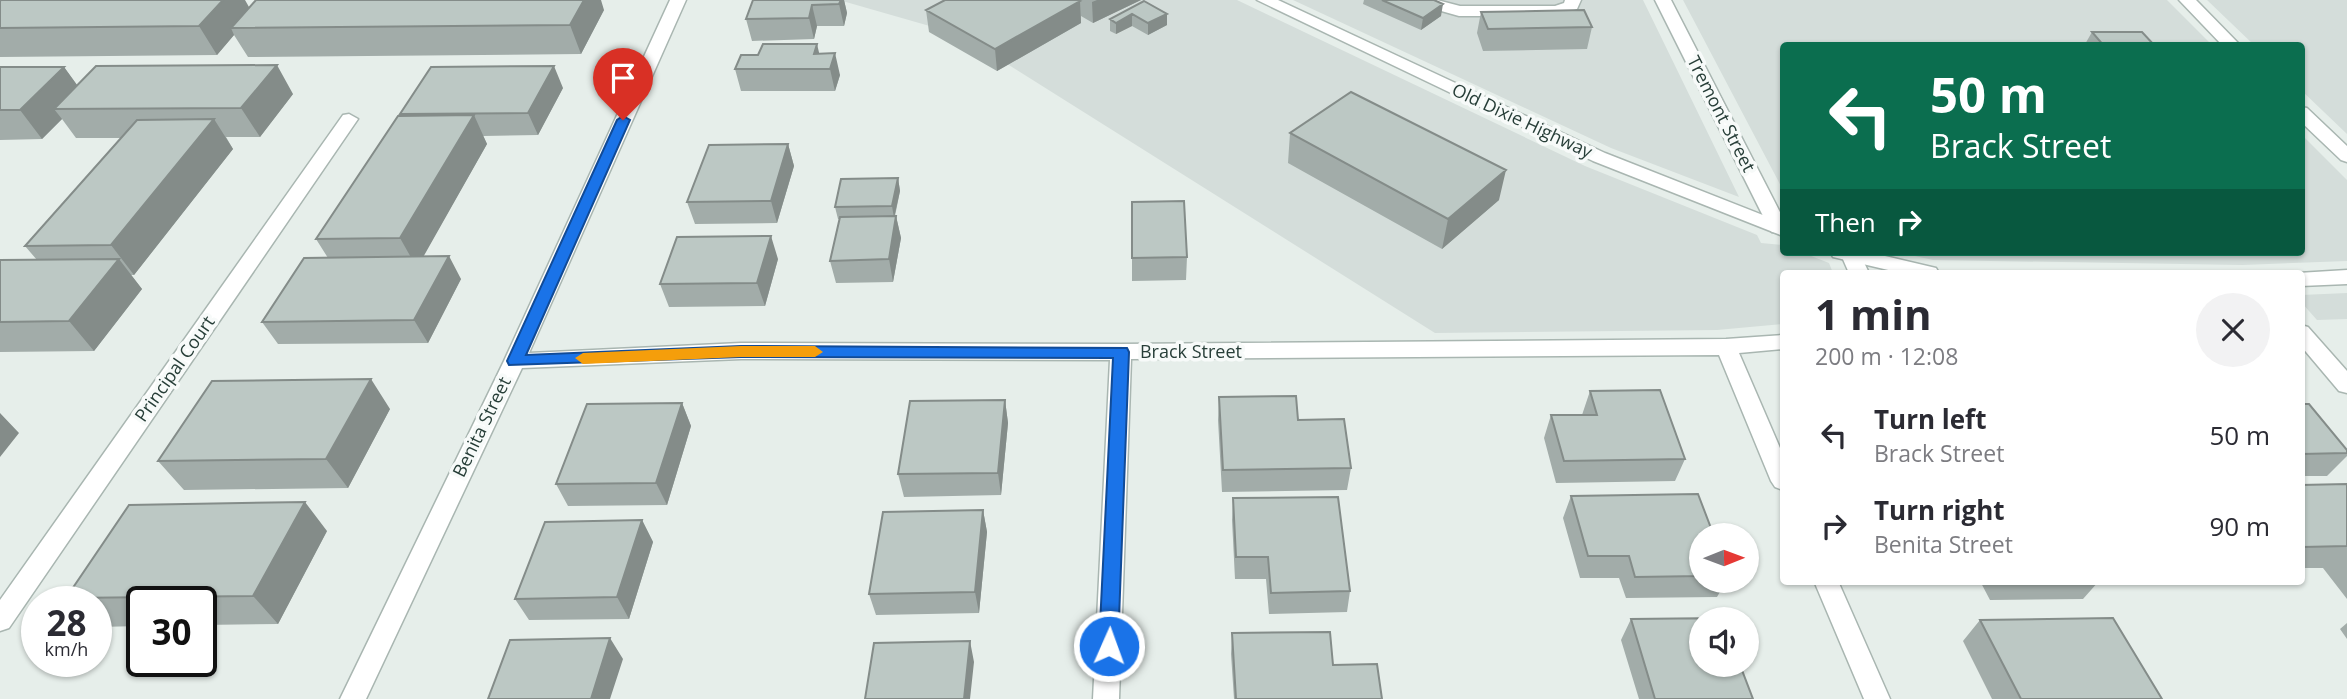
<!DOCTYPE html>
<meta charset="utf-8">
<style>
body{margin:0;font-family:"Open Sans",sans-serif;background:#f2f2f3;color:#2b2b33;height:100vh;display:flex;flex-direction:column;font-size:26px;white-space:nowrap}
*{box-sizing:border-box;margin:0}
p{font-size:23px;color:#7c7c81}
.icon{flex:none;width:38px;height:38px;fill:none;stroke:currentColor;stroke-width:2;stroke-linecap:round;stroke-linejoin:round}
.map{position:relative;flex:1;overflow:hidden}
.details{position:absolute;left:1780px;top:270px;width:525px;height:315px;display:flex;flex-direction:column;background:#fff;border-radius:7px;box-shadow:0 2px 5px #0004}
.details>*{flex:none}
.top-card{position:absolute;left:1780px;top:42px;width:525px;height:214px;border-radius:7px;box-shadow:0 2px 5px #0004;background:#0b6e4f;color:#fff;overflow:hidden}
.needle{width:46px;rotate:89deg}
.controls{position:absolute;left:1689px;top:523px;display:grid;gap:14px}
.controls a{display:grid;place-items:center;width:70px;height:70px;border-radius:50%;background:#fff;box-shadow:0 2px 5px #0004;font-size:35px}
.speed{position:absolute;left:21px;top:586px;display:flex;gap:14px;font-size:35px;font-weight:700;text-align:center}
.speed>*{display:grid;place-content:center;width:91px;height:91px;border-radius:50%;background:#fff;box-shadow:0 2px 5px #0004;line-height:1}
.speed small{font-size:18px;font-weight:400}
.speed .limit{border:4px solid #111;border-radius:10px;background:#fff;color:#111}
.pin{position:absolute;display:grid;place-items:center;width:60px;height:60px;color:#fff;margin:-72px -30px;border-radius:50% 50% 50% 0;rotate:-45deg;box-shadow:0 0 7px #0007}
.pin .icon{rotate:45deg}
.me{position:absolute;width:77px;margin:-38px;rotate:2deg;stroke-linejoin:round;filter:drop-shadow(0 0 5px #0008)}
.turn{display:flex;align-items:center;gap:24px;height:147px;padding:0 35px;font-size:32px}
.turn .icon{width:91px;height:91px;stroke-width:2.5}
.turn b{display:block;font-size:49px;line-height:60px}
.then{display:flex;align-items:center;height:66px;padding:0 35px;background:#0003;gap:14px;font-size:26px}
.round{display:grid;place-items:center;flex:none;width:74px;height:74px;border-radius:37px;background:#f2f2f3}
.overview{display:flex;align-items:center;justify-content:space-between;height:119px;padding:0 35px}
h1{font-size:42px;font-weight:700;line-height:52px}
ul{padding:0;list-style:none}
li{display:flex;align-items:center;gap:21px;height:91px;padding:0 35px}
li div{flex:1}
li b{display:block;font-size:26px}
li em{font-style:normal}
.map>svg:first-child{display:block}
</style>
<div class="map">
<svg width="2347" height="699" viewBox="0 0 2347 699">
<rect width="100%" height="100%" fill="#e6eeea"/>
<path fill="#d4ddda" d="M839,0H1237L1585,166L1757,235L1761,243L1783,245V252H1801L1829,263L1833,273H1783V324L1717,330L1435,333L961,35Z
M1293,0H1643L1739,197L1611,148Z
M1683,0H2167L2212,45L1783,46V190Z
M2207,0H2347V134L2301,90V46L2254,45Z
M2301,134L2347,180V261L2242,265L1933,260L1897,252H2301Z
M2347,293V319L2317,320L2301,302V295Z"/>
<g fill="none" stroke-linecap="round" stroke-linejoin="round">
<defs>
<path id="service" d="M1411,0H1437L1460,6H1555L1564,3L1565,0H1581L1577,9L1556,16H1459L1413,3Z"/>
<path id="minor" d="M670,0H686L529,353L741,343L1121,344L1726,339L1783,335V349L1739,353L1783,455V490L1775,487L1771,481L1719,355L1131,359L1119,699H1093L1110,360L741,359L522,368L366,699H340L504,361Z
M1655,0H1671L1783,218V233L1772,232L1769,228Z
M2179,0H2196L2241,46H2223Z
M2301,107L2307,108L2347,146V162L2341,160L2301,122Z
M349,114L358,119L9,628L0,631V600L343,115Z
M1845,252H1859L1869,273H1849L1842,257Z
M2301,325L2308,327L2347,371V393L2339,391L2301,346Z
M1814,581H1838L1890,699H1864Z"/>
<path id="tertiary" d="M1257,0H1278L1605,153L1783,223V236L1593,161Z
M1830,252H1868L1936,268L1939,273H1901L1833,257Z
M2347,270V284L2301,286V273H2298Z"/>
</defs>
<use href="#service" stroke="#a9b6b1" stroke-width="3"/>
<use href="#minor" stroke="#a9b6b1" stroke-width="3"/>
<use href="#tertiary" stroke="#a9b6b1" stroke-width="3"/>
<use href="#service" fill="#fff" fill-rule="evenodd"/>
<use href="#minor" fill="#fff" fill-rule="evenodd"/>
<use href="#tertiary" fill="#fff" fill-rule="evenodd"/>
</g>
<path fill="#a2aca9" d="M753,0H844L847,13L844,26H817L814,39L752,41L746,19Z
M945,0H1141L1093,23L1081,16V23L997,71L929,32L926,10Z
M1364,0H1434L1441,16L1421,30L1363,4Z
M0,1L249,7L604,10L581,54L248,57L234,35L217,55L0,57Z
M1144,1L1167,14V25L1148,35L1132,26L1116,34L1110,31V19Z
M1481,12L1592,27L1587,49L1483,51L1477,33Z
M2092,32L2155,46H2084Z
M819,54L840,75L835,91H741L735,69Z
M0,67H64L77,85L293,94L260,137H226L233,149L134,275H131L142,289L94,351L0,352V260H37L25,246L121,138H76L62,119L42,139L0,140Z
M563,88L538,135L483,136L487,144L423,256L461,279L428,343L278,344L262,322L328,258L316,239L400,115V114Z
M1290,133L1499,200L1442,249L1288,163Z
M788,144L794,166L777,223L695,224L687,202Z
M898,178L900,191L895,216H896L901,238L893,282L836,283L830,261L840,219H838L835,207Z
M1187,257L1186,280L1132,281V258Z
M778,259L765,306L669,307L660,284Z
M1590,391L1685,459L1675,481L1556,483L1544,438L1551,415H1582Z
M1219,397L1298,420L1351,468L1347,490L1222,492L1218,420Z
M1005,400L1008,423L1001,495L904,497L898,474Z
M682,403L691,426L667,505L568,506L556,484Z
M2301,404L2347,450V456L2327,476H2301Z
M390,409L348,488L184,490L158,461Z
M2347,484V599L2323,568H2301V485Z
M1571,496L1701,536V581H1726L1717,597L1626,598L1619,578H1580L1563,518Z
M1233,498L1350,591L1347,612L1269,614L1266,579H1235L1232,520Z
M983,510L987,532L979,613L876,615L869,594Z
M642,520L653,542L629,619L529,620L515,599Z
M327,531L278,624L201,625V602H142V626L97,627L96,602H70L66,598Z
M1980,581H2099L2083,599L1990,600Z
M1631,619L1753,699H1639L1621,640Z
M1980,620L2162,699H1992L1963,641Z
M2347,623V639L2340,629Z
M1232,633L1333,665L1382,699H1234L1231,654Z"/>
<path fill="#848c89" d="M223,0H245L253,14L231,28L234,35L217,55L199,26Z
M584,0H601L604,10L581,54L570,25Z
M841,0H844L847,13L844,26L839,4Z
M1097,0H1141L1093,23L1092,2Z
M1080,1L1081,23L997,71L995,49Z
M1443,4L1441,16L1421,30L1423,18Z
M812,5L817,26L814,39L809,18Z
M1132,14V26L1116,34V23Z
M1167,14V25L1148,35V23Z
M817,44L822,65L814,54Z
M835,53L840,75L835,91L830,69Z
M277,65L293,94L260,137L241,108Z
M554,66L563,88L538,135L528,113Z
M64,67L85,96L54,109L62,119L42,139L20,110Z
M474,115L487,144L417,268L400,238Z
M214,119L233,149L134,275L111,245Z
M788,144L794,166L777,223L771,201Z
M1506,170L1499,200L1442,249L1448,219Z
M898,178L900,191L894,218L892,206Z
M896,216L901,238L893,282L889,259Z
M771,236L778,259L765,306L757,283Z
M449,256L461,279L428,343L414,320Z
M119,259L142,289L94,351L69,321Z
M371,379L390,409L348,488L326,459Z
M1005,400L1008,423L1001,495L998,473Z
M682,403L691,426L667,505L656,483Z
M0,413L19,433L0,457Z
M305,502L327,531L278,624L253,596Z
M983,510L987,532L979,613L975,592Z
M642,520L653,542L629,619L617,597Z
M610,638L623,659L610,699H591Z
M970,641L974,662L970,699H964Z"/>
<path fill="#bcc8c4" stroke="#848c89" stroke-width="2" d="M1,0H223L199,26L0,28V1Z
M256,0H584L570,25L231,28Z
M753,0H841L839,4L812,5L809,18L746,19Z
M945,0H1077L1080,1L995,49L926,10Z
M1382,0H1434L1443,4L1423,18Z
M1144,1L1167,14L1148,23L1132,14L1116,23L1110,19Z
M1584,10L1592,27L1488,29L1481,12Z
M2092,32H2142L2155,46H2104Z
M763,44H817L814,54L835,53L830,69H735L741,55H758Z
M277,65L241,108L54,109L96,66Z
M554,66L528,113L400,114L431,67Z
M0,67H64L20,110H0Z
M1351,92L1506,170L1448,219L1290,133Z
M474,115L400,238L316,239L398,116Z
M214,119L111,245L25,246L137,120Z
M788,144L771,201L687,202L709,145Z
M898,178L892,206L835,207L841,179Z
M1184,201L1187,257L1132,258V202Z
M896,216L889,259L830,261L840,217Z
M771,236L757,283L660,284L677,237Z
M449,256L414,320L262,322L304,258Z
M119,259L69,321L0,322V260Z
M371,379L326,459L158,461L212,381Z
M1660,390L1685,459L1564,461L1551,415H1597L1590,391Z
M1296,396L1298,420L1344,419L1351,468L1223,470L1219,397Z
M1005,400L998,473L898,474L910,401Z
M682,403L656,483L556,484L587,404Z
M2301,404H2309L2347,450V453L2301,454Z
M2347,484V546L2303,547L2301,545V485Z
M1698,494L1714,536H1701V576L1635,577L1629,556H1588L1571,496Z
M1338,497L1350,591L1271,593L1268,557H1236L1233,498Z
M305,502L253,596L66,598L129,505Z
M983,510L975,592L869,594L883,512Z
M642,520L617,597L515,599L545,522Z
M1723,618L1724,620H1701V665H1740L1753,699H1655L1631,619Z
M2113,618L2162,699H2021L1980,620Z
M1330,632L1333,665L1377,664L1382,699H1236L1232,633Z
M610,638L591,699H488L510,640Z
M970,641L964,699H865L874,643Z"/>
<path fill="#1a73e8" stroke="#114b97" stroke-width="2" d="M623,116L630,120L526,355L741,346L1127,348L1129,352L1118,646L1115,652L1109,654L1102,652L1099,646L1113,358L741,357L509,365L507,361L617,120Z"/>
<path fill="#f59e0b" d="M741,346H815L823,352L815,357H741L583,364L575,358L583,353Z"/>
<g text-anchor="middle" stroke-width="7" stroke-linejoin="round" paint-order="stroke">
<g font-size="18" fill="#273e38" stroke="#f7faf9">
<text transform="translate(1721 114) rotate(63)" y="6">Tremont Street</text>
<text transform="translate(1522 121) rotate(25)" y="6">Old Dixie Highway</text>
<text x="1191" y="358">Brack Street</text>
<text transform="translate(175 369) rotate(-55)" y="6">Principal Court</text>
<text transform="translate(482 427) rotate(-64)" y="6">Benita Street</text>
</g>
</g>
</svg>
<div class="controls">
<a><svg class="needle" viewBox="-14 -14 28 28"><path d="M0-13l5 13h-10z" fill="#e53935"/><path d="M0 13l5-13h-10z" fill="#7c7c81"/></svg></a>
<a><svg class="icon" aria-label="sound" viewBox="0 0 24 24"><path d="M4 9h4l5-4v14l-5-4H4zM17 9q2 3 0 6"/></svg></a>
</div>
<div class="speed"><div>28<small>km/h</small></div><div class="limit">30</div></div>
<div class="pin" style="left:623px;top:120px;background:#d93025"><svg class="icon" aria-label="arrive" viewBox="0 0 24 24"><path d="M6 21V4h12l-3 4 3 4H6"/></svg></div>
<svg class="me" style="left:1109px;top:646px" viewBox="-20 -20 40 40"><circle r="17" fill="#1a73e8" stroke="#fff" stroke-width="3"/><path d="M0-11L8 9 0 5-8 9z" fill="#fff"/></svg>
<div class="top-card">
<div class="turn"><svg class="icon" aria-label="left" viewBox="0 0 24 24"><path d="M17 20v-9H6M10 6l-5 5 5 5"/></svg><div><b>50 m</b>Brack Street</div></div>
<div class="then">Then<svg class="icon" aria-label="right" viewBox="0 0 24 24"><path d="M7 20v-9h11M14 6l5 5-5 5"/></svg></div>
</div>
<section class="details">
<div class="overview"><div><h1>1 min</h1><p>200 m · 12:08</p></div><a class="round"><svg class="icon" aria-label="close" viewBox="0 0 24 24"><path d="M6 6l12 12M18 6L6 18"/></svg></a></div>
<ul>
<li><svg class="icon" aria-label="left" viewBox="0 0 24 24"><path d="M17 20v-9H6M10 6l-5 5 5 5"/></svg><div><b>Turn left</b><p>Brack Street</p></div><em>50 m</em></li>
<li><svg class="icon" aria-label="right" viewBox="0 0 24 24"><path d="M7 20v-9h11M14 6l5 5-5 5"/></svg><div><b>Turn right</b><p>Benita Street</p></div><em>90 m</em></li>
</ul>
</section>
</div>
